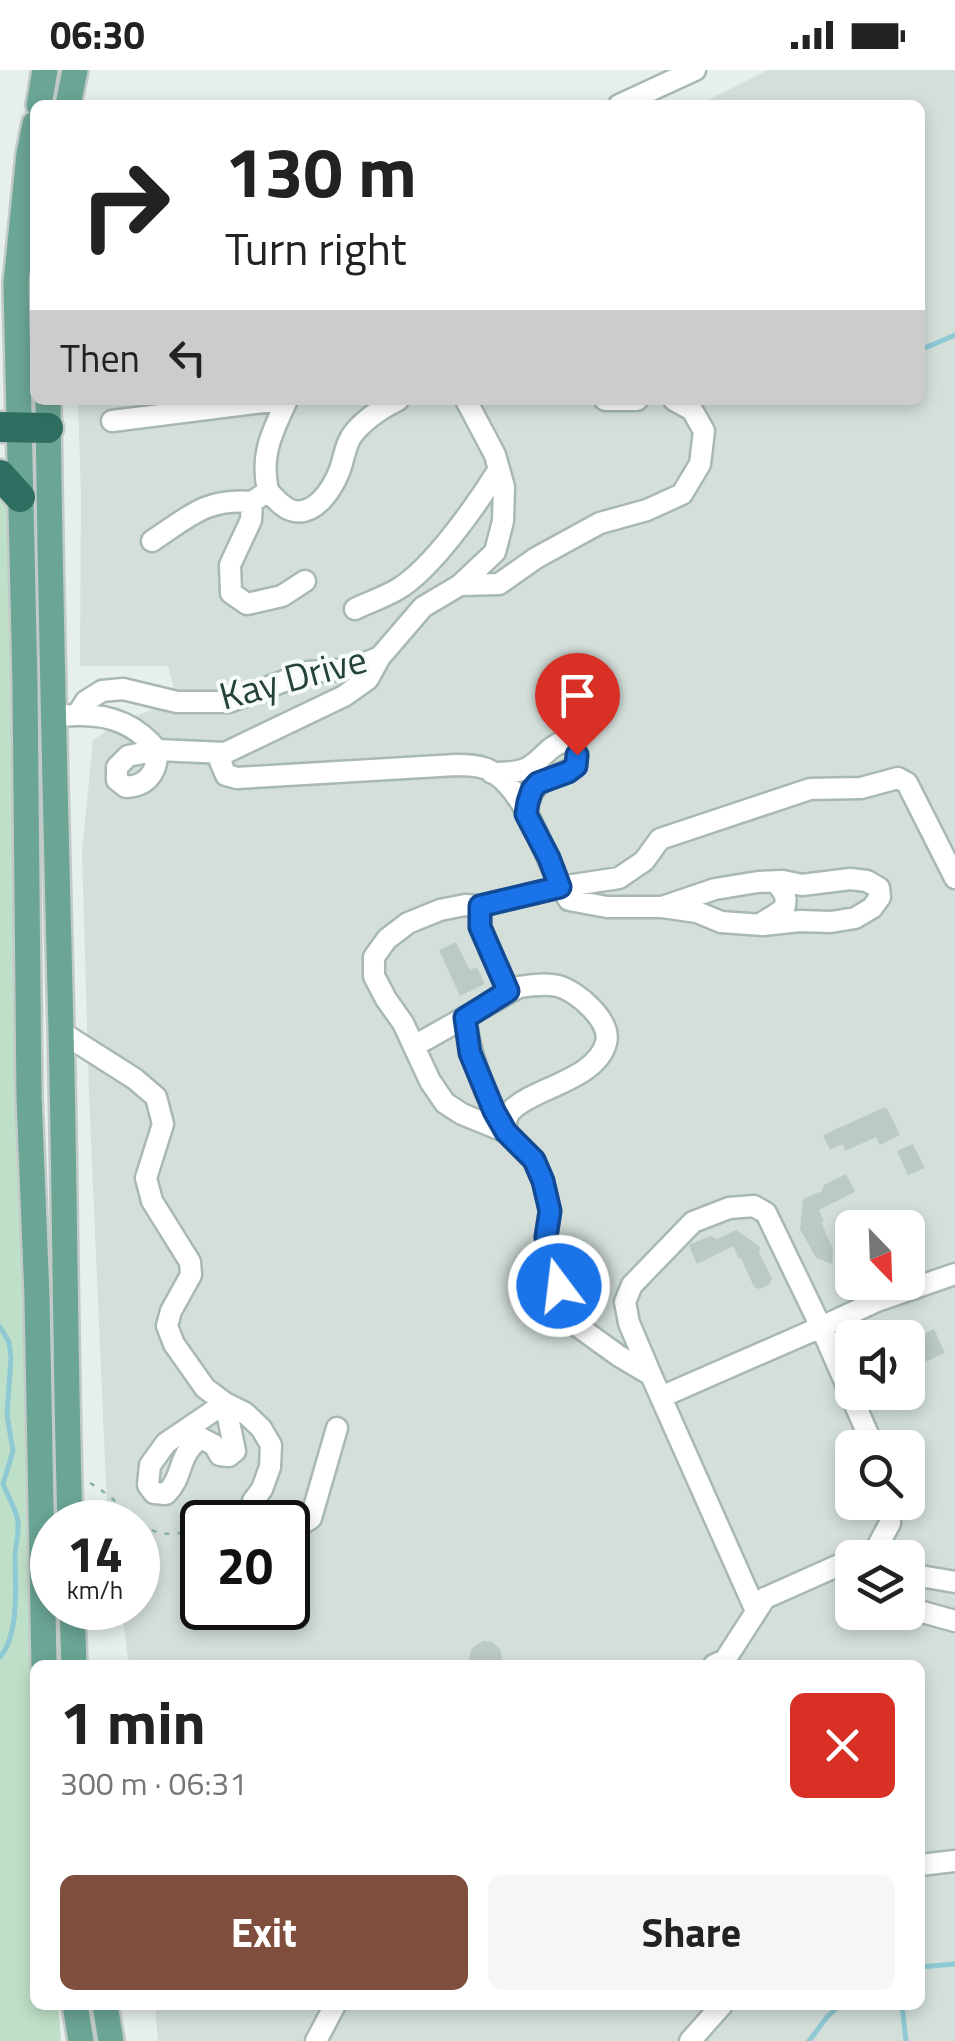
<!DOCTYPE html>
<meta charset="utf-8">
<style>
body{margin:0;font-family:"Titillium Web",sans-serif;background:#f6f6f6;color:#222;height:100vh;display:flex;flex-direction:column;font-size:38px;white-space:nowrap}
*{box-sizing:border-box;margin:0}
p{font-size:32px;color:#767676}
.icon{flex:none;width:55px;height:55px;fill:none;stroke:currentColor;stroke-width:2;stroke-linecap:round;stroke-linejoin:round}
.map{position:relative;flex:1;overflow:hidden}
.side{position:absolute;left:30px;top:1590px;width:895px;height:350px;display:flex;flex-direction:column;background:#fff;border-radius:15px;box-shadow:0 5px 15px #0003}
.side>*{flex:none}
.top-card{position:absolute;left:30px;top:30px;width:895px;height:305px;border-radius:15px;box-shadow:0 5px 15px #0003;background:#fff;color:#222;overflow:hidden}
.needle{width:65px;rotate:157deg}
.fabs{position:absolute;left:835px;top:1140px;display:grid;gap:20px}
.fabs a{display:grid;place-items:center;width:90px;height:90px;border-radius:15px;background:#fff;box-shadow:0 5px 15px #0003;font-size:50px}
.speed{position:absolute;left:30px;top:1430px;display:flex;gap:20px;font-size:50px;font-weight:700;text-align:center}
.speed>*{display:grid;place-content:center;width:130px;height:130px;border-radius:50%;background:#fff;box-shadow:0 5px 15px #0003;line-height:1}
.speed small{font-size:25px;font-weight:400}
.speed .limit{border:5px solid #111;border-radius:15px;background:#fff;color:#111}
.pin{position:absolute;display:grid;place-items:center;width:85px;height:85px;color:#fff;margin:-102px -42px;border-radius:50% 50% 50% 0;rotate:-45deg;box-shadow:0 0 10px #0007}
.pin .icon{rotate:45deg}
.me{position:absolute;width:110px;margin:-55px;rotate:345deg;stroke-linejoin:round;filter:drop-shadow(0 0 8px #0008)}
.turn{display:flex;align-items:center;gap:35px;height:210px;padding:0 30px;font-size:45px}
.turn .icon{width:130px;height:130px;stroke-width:2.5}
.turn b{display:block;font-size:70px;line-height:85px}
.then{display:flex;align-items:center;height:95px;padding:0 30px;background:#0003;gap:20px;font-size:38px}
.round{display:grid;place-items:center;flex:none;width:105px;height:105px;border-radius:15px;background:#f6f6f6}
.head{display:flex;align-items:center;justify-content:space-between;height:170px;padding:0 30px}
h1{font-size:60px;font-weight:700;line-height:75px}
.cta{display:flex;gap:20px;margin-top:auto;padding:20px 30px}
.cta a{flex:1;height:115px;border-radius:15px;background:#804e3d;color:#fff;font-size:40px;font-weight:700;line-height:115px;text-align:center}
.cta a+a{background:#f6f6f6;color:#222}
.status{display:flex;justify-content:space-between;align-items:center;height:70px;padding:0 50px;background:#fff;direction:ltr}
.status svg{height:28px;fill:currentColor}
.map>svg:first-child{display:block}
</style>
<div class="status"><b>06:30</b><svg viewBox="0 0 49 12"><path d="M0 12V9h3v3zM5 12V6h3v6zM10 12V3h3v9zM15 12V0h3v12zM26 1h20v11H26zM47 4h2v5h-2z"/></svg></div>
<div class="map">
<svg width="955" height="1971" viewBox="0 0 955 1971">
<rect width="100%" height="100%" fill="#e6efeb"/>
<path fill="#d4dfda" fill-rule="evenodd" d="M768,0H955V1971H158L155,1935H920V1595H129L121,1538H138V1452H109L107,1437L89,1024L82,782L93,670L121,651L177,631L168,596H80L81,426L78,330H920V35H698ZM852,1158H908V1212H852ZM852,1268H908V1322H852ZM852,1378H908V1432H852ZM202,1452H288V1538H202ZM852,1488H908V1542H852Z"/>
<path fill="#bfe0c8" d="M0,416L8,432L28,1522L35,1617V1935H58L61,1971H0Z"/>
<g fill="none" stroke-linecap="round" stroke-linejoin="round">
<path stroke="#8ec9d4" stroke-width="5" d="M920,280L955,265
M0,1257L9,1272L11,1288L7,1345L13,1381L3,1414C8,1427 16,1438 18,1452C19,1463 16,1474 15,1485C15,1514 20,1564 0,1587
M920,1897L955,1894
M902,1935L906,1971
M809,1971L827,1947L840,1935"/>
</g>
<path fill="#bbcac4" d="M456,872L470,900L477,897L485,914L460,926L439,880Z
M883,1038H887L900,1065L880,1075L876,1067L845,1081L843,1074L830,1080L823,1065Z
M913,1074L925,1098L908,1105L897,1081Z
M846,1104L855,1122L819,1140L824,1151L821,1152L833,1180L832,1194L816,1188L800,1159L803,1129L822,1121L824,1115Z
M736,1160L760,1177L759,1182L772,1209L770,1214L759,1219L754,1217L741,1188L739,1189L733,1176L697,1194L689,1176L691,1174L710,1166L717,1169Z
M934,1259L945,1283L921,1294L910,1270Z
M483,1571L492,1572L500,1579L502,1587L501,1595H471L469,1587L472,1578Z"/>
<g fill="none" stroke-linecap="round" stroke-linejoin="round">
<defs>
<path id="minor" d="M619,35L695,0
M605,330H637
M112,351L280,330
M268,421L252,432L251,450L230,495L231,523L247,534L282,526L305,511
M268,421C275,428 283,439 294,441C316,445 332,419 339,402C344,390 345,374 353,364C364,350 382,338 398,330
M268,421C260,384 272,363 287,330
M152,471C189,447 205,428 252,432
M460,515L495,482L503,451L504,417L495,385L466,330
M355,539C369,532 385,527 398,519C432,499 478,433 499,399
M380,587L368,609L344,626L225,683L220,691L226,705L237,708L456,695C466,695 477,695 487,699C530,719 544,794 569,830L607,837H662L715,819L758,812L783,811L802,815L850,809L867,811L879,818L880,827L872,838L855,848L831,852L800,851L763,855L721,852L697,842L662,837
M77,645C110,644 136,654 157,680C158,701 148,716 126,717L117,710V697L128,686L157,680L225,683
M54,646L77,645L86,631L102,621L123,619L177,632H229L308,602L350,599L380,587L423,537L460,515L499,514L536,488L600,453L647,440L682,424L700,394L704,361L692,340L674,330
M492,703C506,703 521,703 532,695C545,686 549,676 565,671L574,676L577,685L576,695C551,714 530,704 527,744
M480,836V857L508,921
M762,853L784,839C788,827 784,821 775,812
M465,948C471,989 485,1026 506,1062
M61,962L135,1009L156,1027L163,1054L146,1108L152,1131L190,1192L191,1205L171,1241L167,1256L174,1274L205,1318L225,1333L245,1343L261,1358L271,1375L270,1397L262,1419L253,1431L252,1439L260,1452
M414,976L519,917C532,915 546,913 558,916C577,921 612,951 606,973C596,1010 533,1018 512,1040C505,1047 506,1054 506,1062
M651,1305L629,1253L625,1232L632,1215L693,1152L729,1138L754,1136L766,1143L821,1257L877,1231L955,1204
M661,1327L821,1257L874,1378
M225,1333L235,1381L229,1386L220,1385L214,1375L201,1368C176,1386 185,1405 166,1424L154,1423L148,1415L150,1395L166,1373Z
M288,1463L311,1448L337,1358
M874,1483L890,1453L891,1432
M908,1504L955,1512
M908,1538L955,1551
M756,1541L651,1305L619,1286L576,1255L559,1216L546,1167L550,1141L543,1111L534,1090L506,1062L462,1044L445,1033L430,1011L403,953L386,929L374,906V887L387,869L408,853L440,840L465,835L480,836L560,817L619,808L644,791L660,769L810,719L861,718L898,708L907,713L955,808
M714,1595L725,1590L765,1528L846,1492
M920,1795L955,1791
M316,1971L335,1935
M690,1971L722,1935"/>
<path id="major" d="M39,35L45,0
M68,35L75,0
M35,54L29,84L16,213L25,615L29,1027L37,1227L44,1595
M48,330C50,540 56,750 61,960C65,1124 65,1288 70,1452
M72,1538L74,1595
M75,1935L81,1971
M105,1935L111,1971"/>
<path id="highway" d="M0,357L48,358
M0,405L20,427"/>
</defs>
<use href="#minor" stroke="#a8b8b2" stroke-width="25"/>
<use href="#major" stroke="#c2cac8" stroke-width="30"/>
<use href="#highway" stroke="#c2cac8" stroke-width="35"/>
<path stroke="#86b3a5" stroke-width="2.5" stroke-dasharray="5 8" stroke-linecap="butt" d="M293,35L301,33L320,35
M90,1413C136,1439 141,1480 202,1457
M216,1452L238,1444"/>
<use href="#minor" stroke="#fff" stroke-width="20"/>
<use href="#major" stroke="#6aa596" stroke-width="25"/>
<use href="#highway" stroke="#2f6f62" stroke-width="30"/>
</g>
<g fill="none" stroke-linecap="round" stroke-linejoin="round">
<defs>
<path id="route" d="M559,1216L546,1167L550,1141L543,1111L534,1090L506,1062L494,1041L470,983L465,948L508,921L480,857V836L560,817L549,788L526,744L528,732L532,720L538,713L568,702L576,696L577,685"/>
</defs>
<use href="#route" stroke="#114b97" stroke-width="25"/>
<use href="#route" stroke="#1a73e8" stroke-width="18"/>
</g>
<g text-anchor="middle" stroke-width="8" stroke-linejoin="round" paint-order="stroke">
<g font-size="38" fill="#24423a" stroke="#f7fbf9">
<text transform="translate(293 608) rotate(-15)" y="13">Kay Drive</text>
</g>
</g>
</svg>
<div class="fabs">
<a><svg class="needle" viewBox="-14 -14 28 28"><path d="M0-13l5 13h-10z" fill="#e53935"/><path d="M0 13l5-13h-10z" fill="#767676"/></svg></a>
<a><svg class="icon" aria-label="sound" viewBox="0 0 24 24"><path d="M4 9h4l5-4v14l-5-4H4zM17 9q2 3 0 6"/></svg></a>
<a><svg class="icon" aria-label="search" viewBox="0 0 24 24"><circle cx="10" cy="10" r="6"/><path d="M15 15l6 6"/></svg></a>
<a><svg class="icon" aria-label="layers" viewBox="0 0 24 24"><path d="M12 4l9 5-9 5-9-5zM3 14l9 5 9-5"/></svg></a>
</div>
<div class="speed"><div>14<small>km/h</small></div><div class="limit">20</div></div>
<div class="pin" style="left:577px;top:685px;background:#d93025"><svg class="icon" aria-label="arrive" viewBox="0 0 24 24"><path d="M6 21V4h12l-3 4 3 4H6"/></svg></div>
<svg class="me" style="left:559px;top:1216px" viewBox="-20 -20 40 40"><circle r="17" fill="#1a73e8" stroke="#fff" stroke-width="3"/><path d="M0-11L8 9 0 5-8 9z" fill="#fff"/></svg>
<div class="top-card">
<div class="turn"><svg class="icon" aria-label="right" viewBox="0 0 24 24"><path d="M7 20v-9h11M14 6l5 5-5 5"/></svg><div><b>130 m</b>Turn right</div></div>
<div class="then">Then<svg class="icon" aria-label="left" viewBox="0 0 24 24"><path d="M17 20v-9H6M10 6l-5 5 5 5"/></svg></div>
</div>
<section class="side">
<div class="head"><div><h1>1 min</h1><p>300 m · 06:31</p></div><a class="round" style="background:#d93025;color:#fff"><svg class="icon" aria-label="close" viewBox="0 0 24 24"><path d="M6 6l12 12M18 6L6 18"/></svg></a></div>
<div class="cta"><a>Exit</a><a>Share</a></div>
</section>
</div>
